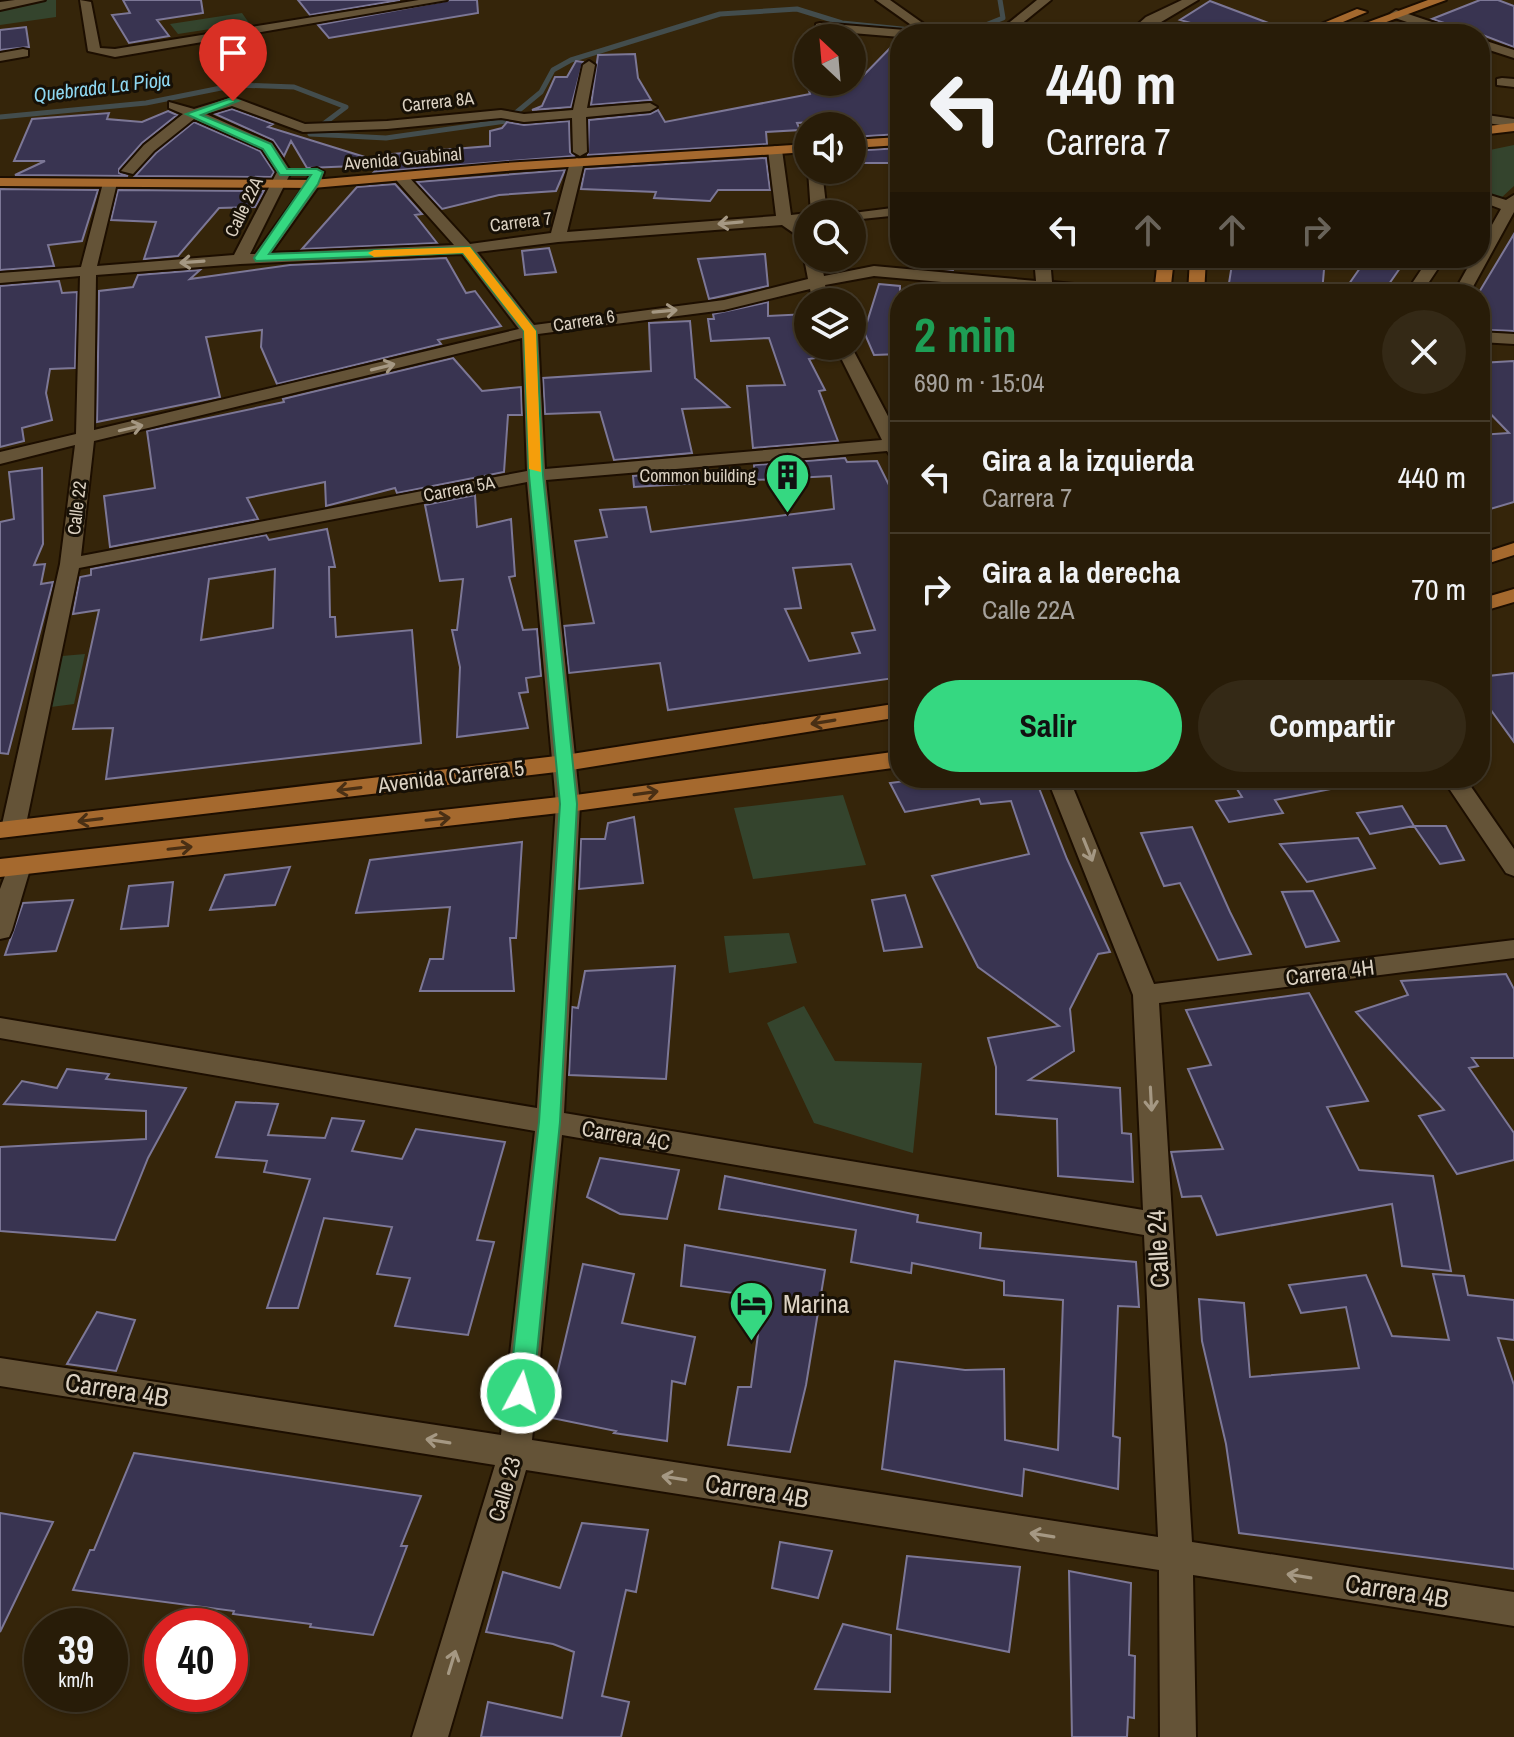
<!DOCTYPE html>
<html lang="es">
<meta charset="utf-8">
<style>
body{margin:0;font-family:"Archivo Narrow",sans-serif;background:#342916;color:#f1f3f6;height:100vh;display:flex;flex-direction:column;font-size:30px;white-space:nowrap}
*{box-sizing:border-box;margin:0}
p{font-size:26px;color:#a5a19c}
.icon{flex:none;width:44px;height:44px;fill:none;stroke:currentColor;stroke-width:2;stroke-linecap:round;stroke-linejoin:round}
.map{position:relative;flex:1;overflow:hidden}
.drawer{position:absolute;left:890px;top:284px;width:600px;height:504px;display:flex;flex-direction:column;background:#281c08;border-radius:32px;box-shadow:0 2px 6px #0004,0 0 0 2px #443a29}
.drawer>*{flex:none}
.banner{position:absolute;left:890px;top:24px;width:600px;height:244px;border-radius:32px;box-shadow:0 2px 6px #0004,0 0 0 2px #443a29;background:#281c08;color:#f1f3f6;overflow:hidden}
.needle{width:52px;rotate:334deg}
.buttons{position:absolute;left:794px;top:24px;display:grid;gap:16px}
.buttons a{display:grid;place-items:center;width:72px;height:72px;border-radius:50%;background:#281c08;box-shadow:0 2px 6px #0004,0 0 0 2px #443a29;font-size:40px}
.speed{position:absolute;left:24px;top:1608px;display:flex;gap:16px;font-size:40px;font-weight:700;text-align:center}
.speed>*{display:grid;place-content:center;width:104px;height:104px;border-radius:50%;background:#281c08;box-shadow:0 2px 6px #0004,0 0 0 2px #443a29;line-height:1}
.speed small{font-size:20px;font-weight:400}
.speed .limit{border:12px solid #d22;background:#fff;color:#111}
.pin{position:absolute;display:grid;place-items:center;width:68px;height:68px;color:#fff;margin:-82px -34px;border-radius:50% 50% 50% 0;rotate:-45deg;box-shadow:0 0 8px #0007}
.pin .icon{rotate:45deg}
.me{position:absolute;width:88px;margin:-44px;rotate:6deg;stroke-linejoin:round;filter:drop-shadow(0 0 6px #0008)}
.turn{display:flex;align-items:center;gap:28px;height:168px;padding:0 24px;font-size:36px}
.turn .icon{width:104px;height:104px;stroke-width:2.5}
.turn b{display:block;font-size:56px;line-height:68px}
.lanes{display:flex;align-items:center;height:76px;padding:0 24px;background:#0003;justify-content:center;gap:40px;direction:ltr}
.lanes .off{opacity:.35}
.round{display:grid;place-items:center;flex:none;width:84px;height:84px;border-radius:42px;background:#342916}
.overview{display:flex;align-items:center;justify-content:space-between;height:136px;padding:0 24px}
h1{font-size:48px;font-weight:700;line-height:60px;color:#1e9e55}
.cta{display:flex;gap:16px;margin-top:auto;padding:16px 24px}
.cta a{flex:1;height:92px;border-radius:48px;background:#35d881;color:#111;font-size:32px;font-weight:700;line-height:92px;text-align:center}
.cta a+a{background:#342916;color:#f1f3f6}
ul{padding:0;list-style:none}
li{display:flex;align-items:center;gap:24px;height:112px;padding:0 24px;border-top:2px solid #443a29}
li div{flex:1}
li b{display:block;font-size:30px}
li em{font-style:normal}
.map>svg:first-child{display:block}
</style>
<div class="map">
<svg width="1514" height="1737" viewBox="0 0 1514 1737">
<rect width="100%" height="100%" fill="#35250a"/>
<path fill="#34442d" d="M37,0H56V17L0,25V6Z
M242,13L249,23L178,34L170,24Z
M1514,145V186L1500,199L1480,193V152Z
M85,654L74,704L51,707L62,656Z
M843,795L866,865L753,879L734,808Z
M789,933L797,963L729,973L724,936Z
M804,1006L835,1061L922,1063L913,1153L814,1123L767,1023Z"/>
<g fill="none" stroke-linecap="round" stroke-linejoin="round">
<path stroke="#434d4d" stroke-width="5" d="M963,34L1003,18L1000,0
M0,117L146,103L236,85L294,87L346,107L310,134L386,138L506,121L541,92L553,70L571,60L720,14L797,9L842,23L951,34"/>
</g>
<path fill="#393451" stroke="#7c7796" stroke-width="2" fill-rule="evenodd" d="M123,0H201L203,13L157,20L169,36L129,43L112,15L130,13Z
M298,0H400L310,15Z
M450,0H477L478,13L329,38L318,25Z
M1480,0H1498L1514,6V47L1480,34H1464L1460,28L1432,19Z
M1210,1L1292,32L1291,34H1229L1180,20Z
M26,27L29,47L0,50V30Z
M898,40L900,134L852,137V120L797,123L800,130L766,132L767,144L588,155L589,120L650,114L658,110L665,122L810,94L806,82H857Z
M635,54L638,78L651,100L591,105L598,55Z
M576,61L583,62L571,107L532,110L542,106L555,77H567Z
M232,109L273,124L268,127L381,162L380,165L307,168L291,141L284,156L273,140L215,114Z
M168,111L177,115L142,143L119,169V173L128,176L15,175L45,161H14L32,119L109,113L107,119L142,122Z
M569,121L570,152L574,156L374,172L392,154L490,146V131L502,128L507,122L524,125Z
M194,122L260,151L274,172L271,177L135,176L156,153Z
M900,148V163H852V151Z
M766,158L770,190H718L710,201L654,198L656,192L581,189L585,169Z
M565,170L556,191L499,195L442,209L417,182Z
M395,184L422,214L415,215L437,243L302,249L357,187Z
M0,189L98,190L82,241L48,245L54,266L0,270Z
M118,190L264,191L255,207L219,208L178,256L144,259L156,222L111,220Z
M1514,234V331L1490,330L1480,320L1478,294Z
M549,248L556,272L525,275L522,251Z
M765,254L768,286L709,299L698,259Z
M446,258L466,293L475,291L501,326L438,340L441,344L277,384L261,347L262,330L206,337L220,397L97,422L99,291L133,287L138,275L200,270L190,279L290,265Z
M924,258H957L953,270L923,267Z
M1233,258H1325L1322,293L1229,283Z
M1367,258H1407L1382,294H1342Z
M59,281L62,293L77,292L75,368L50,369L46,393L52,420L22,428L24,441L0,447V286Z
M879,284L900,286V354L874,355L864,332Z
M768,302V316L808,314V346H811L816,358L809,359L825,390L819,391L838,441L753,448L747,386L785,385L769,338L711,341L708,319H714L713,314Z
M690,321L695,378L729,407L682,409L692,453L614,460L600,412L545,414L543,378L651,371L649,323Z
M453,358L482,391L521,387L522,415H508L504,472L397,493L395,488L326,506L325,482L247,498L258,519L110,547L104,496L155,488L147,431L284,402L283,399Z
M1514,361V502L1480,512V435L1509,433L1480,403V363Z
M845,458L847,462L877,461L900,507V688L894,678L668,710L660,663L569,673L564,626L594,623L575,541L607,537L600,510L646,507L651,532L834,509L831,476L755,480L754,465ZM851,564L875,630L852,633L860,653L809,661L785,609L801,608L793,568Z
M42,468L43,544L34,565L45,564L41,584L53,582L8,754L0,753V522L14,519L9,472Z
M696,470L699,483L634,487L633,476Z
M475,495L477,527L511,519L515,576L509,577L523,630L537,629L541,676L526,678L528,692L519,693L528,728L457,737L460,667L452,630H457L463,579L440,581L425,505Z
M327,529L335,567H329L330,617H335L336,637L412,630L421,743L106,779L113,728L73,729L99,610L73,614L80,577L91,575V569L266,535L269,540ZM275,569L273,628L201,640L209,579Z
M1514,673V742L1480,695V677Z
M928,778H1035L1067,859L1110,952L1098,954L1070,1009L1074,1051L1029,1080L1120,1088L1122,1133L1131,1134L1133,1182L1058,1176L1057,1119L996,1114V1067L988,1038L1059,1026L978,967L932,876L1029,854L1011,801L981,804L979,799L905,812L890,783Z
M1230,778H1329L1331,789L1275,800L1283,813L1229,822L1216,801L1242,797Z
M1402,806L1414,826L1370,834L1357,813Z
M634,817L643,883L579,889L581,839H605L608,823Z
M1414,826H1446L1464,860L1440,864Z
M1192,827L1230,912L1251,954L1218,960L1180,883L1164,886L1141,833Z
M1358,838L1375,868L1307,882L1280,844Z
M522,842L516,938H510L514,991H420L430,959H443L450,907L356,913L370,860Z
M290,867L275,905L210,910L225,875Z
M173,882L168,926L121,929L129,886Z
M1313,891L1339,941L1306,947L1282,892Z
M905,895L922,947L884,951L872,900Z
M73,900L56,951L5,955L23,903Z
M675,966L666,1079L569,1075L572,1007L578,1008L585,971Z
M1506,974L1514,989V1058H1472L1478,1066L1469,1068L1514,1133V1160L1457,1174L1419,1116L1444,1110L1356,1012L1408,995L1401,981Z
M1309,993L1368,1101L1327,1107L1359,1170L1433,1176L1451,1271L1402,1266L1392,1204L1217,1235L1201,1196L1182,1197L1171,1152L1223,1149L1188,1069L1211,1065L1186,1010Z
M67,1069L109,1074L106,1079L186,1088L148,1158L115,1240L0,1231V1147L146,1139V1111L4,1104L22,1081L57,1088Z
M236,1102L278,1104L268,1135L325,1138L332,1118L364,1121L352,1151L402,1159L416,1129L505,1142L477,1240L494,1242L468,1335L395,1326L410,1278L377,1274L392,1227L324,1218L298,1308H267L310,1179L264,1172L267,1161L216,1157Z
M600,1158L679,1170L667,1219L620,1214L587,1197Z
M725,1176L918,1215L917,1222L981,1233L980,1248L1136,1262L1139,1307L1118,1306L1113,1436L1120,1438L1118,1489L1024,1469L1022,1496L882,1469L895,1361L965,1370L1004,1369L1005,1440L1058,1450L1063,1300L1004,1295V1281L912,1263L911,1273L851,1262L856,1230L719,1209Z
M685,1245L825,1270L806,1385L790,1452L728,1445L738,1387H751L763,1297L681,1286Z
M583,1264L634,1274L622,1323L695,1337L685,1384L672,1381L667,1441L614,1433L616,1431L547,1417Z
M1433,1274L1464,1276L1468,1295L1514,1300V1340L1498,1338L1514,1385V1569L1239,1533L1226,1444L1202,1341L1199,1299L1244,1303L1250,1377L1359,1368L1346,1307L1301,1313L1289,1285L1366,1275L1392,1336L1449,1340Z
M97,1312L135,1320L116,1371L67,1364Z
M134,1453L421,1496L401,1546H407L373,1635L310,1627L311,1624L233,1614L234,1611L73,1590L90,1550H94Z
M0,1513L53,1522L0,1632Z
M582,1523L648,1530L636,1592L626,1590L602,1696L629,1702L621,1737H481L488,1702L562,1718L574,1652L553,1644L486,1632L503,1572L560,1588Z
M780,1542L832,1551L818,1598L772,1588Z
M907,1556L1020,1567L1009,1652L897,1629Z
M1069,1571L1131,1583L1129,1655L1135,1656L1134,1718L1128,1717L1127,1737H1072Z
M843,1624L891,1635L890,1692L815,1689Z"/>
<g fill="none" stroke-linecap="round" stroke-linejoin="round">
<defs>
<path id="minor" d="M15,0H45L0,10V2Z
M80,0L91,2L100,48L115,49L419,0H447L115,57L88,51Z
M876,0H890L938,34H924Z
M1037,0H1051L1009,34H995Z
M1182,0H1198L1141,34H1127L1146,17Z
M1396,10L1459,31L1461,34H1443L1392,17L1390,14Z
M820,23L905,30L911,34H900V37L816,30V24Z
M1480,39L1514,50V58L1480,47Z
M23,49L28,50V56L0,61V53Z
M589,61L595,65L587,108L650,103L657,107L650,111L586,117L587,152L580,156L573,152L572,118L524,122L501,118L387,129L303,132L232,106L206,114L272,143L291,172L250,254H255L306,184L312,169L317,168L324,172L320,184L271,253L454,245L397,181V175H407L470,244L551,233L570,162L577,158L584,162L567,232L776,216L768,150L775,146L782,150L791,215L808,213L810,214L808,223H799L808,230V243L782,225L558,242L477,252L534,325L724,300L808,279L804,258L808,254V258H820L824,276L874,266L1036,281L1034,258H1050L1052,282L1130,289L1138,294H1076L874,276L825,285L829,302H813L810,289L724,310L538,334L545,469L882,440L835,346H851L900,439L899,462L893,460L887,451L546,480L580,804L564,1113L1143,1210L1133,995L1047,778H1069L1154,984L1514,940V958L1159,1003L1192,1542L1514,1592V1626L1193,1575L1196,1737H1160L1159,1570L526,1470L448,1737H412L495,1465L0,1386V1358L501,1435L535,1131L0,1038V1018L537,1108L556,804L527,482L79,568L25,829L21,835H5L1,829L60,564L75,445L0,464V452L76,434L80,276L0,283V273L81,267L103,183L110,179L117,183L97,266L234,255L277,172L262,149L194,119L154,151L133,174L121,171L144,145L183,114L169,108V102L194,109L233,97L305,124L387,121L501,110L524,114L573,110L583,65ZM462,254L519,329L94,430L96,275L240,264ZM522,338L527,471L81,556L94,441ZM562,1135L1144,1235L1158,1537L532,1440Z
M1502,78L1514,79V87L1497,85V79Z
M1480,114L1514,119V127L1480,122Z
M808,170H822L827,214H811Z
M1480,192L1506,200L1514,195V212L1469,294H1453L1473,258H1480V246L1501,209L1480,201Z
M900,207V215L852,220V214H845Z
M1429,258H1445L1421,294H1405Z
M1480,332L1514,334V344L1480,342Z
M1442,778H1465L1514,849V876L1506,873Z
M19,857L27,860L31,866L12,930L9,937L0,939V889L11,860Z"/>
<path id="major" d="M1428,0H1446L1354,34H1336Z
M1357,9L1367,12L1314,34H1297Z
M1514,123V131L1480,135V127Z
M900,137V145L852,148V140Z
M808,144V152L506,171L313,188L0,186V178L313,180L506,163Z
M1158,258H1174L1170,294H1154Z
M1190,258H1206L1204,294H1188Z
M1514,543V555L1480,566V554Z
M1514,589V602L1480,612V599Z
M900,703V717L565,771L0,838V822L565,755Z
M900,751V767L568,812L0,877V859L568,796Z"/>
</defs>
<use href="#minor" stroke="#1c0e00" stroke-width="4"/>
<use href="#major" stroke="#1c0e00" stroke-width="4"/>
<use href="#minor" fill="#645337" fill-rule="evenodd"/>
<use href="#major" fill="#a5692e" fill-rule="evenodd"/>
</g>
<defs><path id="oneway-shaft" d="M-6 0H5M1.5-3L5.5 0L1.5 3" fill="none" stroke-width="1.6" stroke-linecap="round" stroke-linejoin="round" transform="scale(2)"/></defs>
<g stroke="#a59883">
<use href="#oneway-shaft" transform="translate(730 223) rotate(175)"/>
<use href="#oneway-shaft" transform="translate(192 262) rotate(176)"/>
<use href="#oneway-shaft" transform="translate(665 311) rotate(-5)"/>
<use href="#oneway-shaft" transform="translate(383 367) rotate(-14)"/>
<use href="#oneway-shaft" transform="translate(131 428) rotate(-13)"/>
<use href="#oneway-shaft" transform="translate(1088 850) rotate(68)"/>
<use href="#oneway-shaft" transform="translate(1151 1099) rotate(87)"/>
<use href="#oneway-shaft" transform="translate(438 1441) rotate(-171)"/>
<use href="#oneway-shaft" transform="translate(674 1478) rotate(-171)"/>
<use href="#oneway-shaft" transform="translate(1042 1535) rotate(-171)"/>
<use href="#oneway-shaft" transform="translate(1299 1576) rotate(-171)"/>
<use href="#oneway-shaft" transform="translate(452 1662) rotate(-73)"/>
</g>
<g stroke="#492f14">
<use href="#oneway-shaft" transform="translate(823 722) rotate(171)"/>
<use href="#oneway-shaft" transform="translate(349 789) rotate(173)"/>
<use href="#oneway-shaft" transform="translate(646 793) rotate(-8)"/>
<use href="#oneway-shaft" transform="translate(438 819) rotate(-6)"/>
<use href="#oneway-shaft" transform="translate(90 820) rotate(173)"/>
<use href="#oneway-shaft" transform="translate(180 848) rotate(-6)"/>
</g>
<path fill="#35d881" stroke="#228c54" stroke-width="2" d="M229,99L238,101L201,115L271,144L287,169H317L323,172L318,184L269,254L470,247L536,331L543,475L577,804L560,1122L533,1393L530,1401L521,1404L513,1401L509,1393L539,1122L560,804L529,475L524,331L463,253L256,261L254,258L311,175H280L263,149L186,114Z"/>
<path fill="#f59e0b" d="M470,247L536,331L541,472L529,469L524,331L463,253L374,257L368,253L374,250Z"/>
<defs>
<symbol id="building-pin" viewBox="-11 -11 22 30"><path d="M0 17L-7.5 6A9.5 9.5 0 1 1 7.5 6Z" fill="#35d881" stroke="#171006"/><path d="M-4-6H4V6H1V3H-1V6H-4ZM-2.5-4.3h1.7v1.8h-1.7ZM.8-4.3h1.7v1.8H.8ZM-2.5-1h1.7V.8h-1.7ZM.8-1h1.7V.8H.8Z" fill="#111"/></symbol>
<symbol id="hotel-pin" viewBox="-11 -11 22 30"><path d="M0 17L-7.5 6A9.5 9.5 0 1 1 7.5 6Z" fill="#35d881" stroke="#171006"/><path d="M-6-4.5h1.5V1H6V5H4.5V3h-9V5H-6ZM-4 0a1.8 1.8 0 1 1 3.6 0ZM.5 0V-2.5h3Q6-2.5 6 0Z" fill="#111"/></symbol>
</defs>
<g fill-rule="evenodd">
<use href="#building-pin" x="762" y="450" width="51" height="69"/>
<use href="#hotel-pin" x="726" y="1278" width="51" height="69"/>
</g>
<g text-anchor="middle" stroke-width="6" stroke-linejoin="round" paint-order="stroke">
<g font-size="18" fill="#dbd1c2" stroke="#171006">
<text transform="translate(438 102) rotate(-6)" y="6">Carrera 8A</text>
<text transform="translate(403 159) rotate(-5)" y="6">Avenida Guabinal</text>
<text transform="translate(244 207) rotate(-64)" y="6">Calle 22A</text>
<text transform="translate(521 222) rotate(-7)" y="6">Carrera 7</text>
<text transform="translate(584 321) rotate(-9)" y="6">Carrera 6</text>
<text transform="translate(459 489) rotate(-11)" y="6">Carrera 5A</text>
<text transform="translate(77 508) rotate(-83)" y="6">Calle 22</text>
</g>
<g font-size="18" fill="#dbd1c2" stroke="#171006" text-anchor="end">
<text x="756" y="482">Common building</text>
</g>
<g font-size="20" font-style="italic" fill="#8ed7f1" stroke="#171006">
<text transform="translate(102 87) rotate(-7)" y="7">Quebrada La Pioja</text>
</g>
<g font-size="22" fill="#dbd1c2" stroke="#171006">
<text transform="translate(451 776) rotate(-7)" y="8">Avenida Carrera 5</text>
<text transform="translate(1330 972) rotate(-7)" y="8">Carrera 4H</text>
<text transform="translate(626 1135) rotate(10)" y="8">Carrera 4C</text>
<text transform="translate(504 1489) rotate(-74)" y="8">Calle 23</text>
</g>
<g font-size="26" fill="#dbd1c2" stroke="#171006">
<text transform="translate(1158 1249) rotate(-93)" y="9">Calle 24</text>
<text transform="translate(117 1390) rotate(9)" y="9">Carrera 4B</text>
<text transform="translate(757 1491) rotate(9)" y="9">Carrera 4B</text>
<text transform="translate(1397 1591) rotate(9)" y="9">Carrera 4B</text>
</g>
<g font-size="26" fill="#dbd1c2" stroke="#171006" text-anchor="start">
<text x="783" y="1313">Marina</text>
</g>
</g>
</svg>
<div class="buttons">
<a><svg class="needle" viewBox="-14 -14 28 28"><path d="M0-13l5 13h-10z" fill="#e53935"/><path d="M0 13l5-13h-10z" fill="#a5a19c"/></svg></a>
<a><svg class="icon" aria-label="sound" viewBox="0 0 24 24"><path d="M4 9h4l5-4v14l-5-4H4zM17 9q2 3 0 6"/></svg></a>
<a><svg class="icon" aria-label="search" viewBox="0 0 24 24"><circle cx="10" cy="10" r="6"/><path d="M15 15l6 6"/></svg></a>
<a><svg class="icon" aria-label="layers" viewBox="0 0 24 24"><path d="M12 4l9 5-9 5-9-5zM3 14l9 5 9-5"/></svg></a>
</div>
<div class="speed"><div>39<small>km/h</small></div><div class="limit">40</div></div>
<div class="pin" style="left:233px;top:101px;background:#d93025"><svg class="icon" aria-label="arrive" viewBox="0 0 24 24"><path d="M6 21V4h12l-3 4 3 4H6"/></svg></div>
<svg class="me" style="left:521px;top:1393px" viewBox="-20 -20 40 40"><circle r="17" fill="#35d881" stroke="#fff" stroke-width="3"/><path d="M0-11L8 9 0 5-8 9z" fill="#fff"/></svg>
<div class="banner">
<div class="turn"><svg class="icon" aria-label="left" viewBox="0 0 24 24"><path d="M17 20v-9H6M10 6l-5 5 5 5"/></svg><div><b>440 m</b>Carrera 7</div></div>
<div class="lanes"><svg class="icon" aria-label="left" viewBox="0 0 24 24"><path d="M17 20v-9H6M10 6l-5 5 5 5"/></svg><svg class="icon off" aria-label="ahead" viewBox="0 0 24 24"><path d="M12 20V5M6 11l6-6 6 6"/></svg><svg class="icon off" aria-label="ahead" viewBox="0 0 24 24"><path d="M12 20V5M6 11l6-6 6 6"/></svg><svg class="icon off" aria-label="right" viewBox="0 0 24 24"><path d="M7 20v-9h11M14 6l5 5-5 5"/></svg></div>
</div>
<section class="drawer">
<div class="overview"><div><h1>2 min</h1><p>690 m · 15:04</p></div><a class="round"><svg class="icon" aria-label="close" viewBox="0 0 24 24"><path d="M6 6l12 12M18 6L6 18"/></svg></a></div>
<ul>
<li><svg class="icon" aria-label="left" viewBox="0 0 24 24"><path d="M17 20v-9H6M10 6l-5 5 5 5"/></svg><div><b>Gira a la izquierda</b><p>Carrera 7</p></div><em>440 m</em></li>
<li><svg class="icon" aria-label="right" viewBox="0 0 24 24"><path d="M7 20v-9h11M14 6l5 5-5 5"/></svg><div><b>Gira a la derecha</b><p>Calle 22A</p></div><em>70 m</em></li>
</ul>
<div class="cta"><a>Salir</a><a>Compartir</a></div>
</section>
</div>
